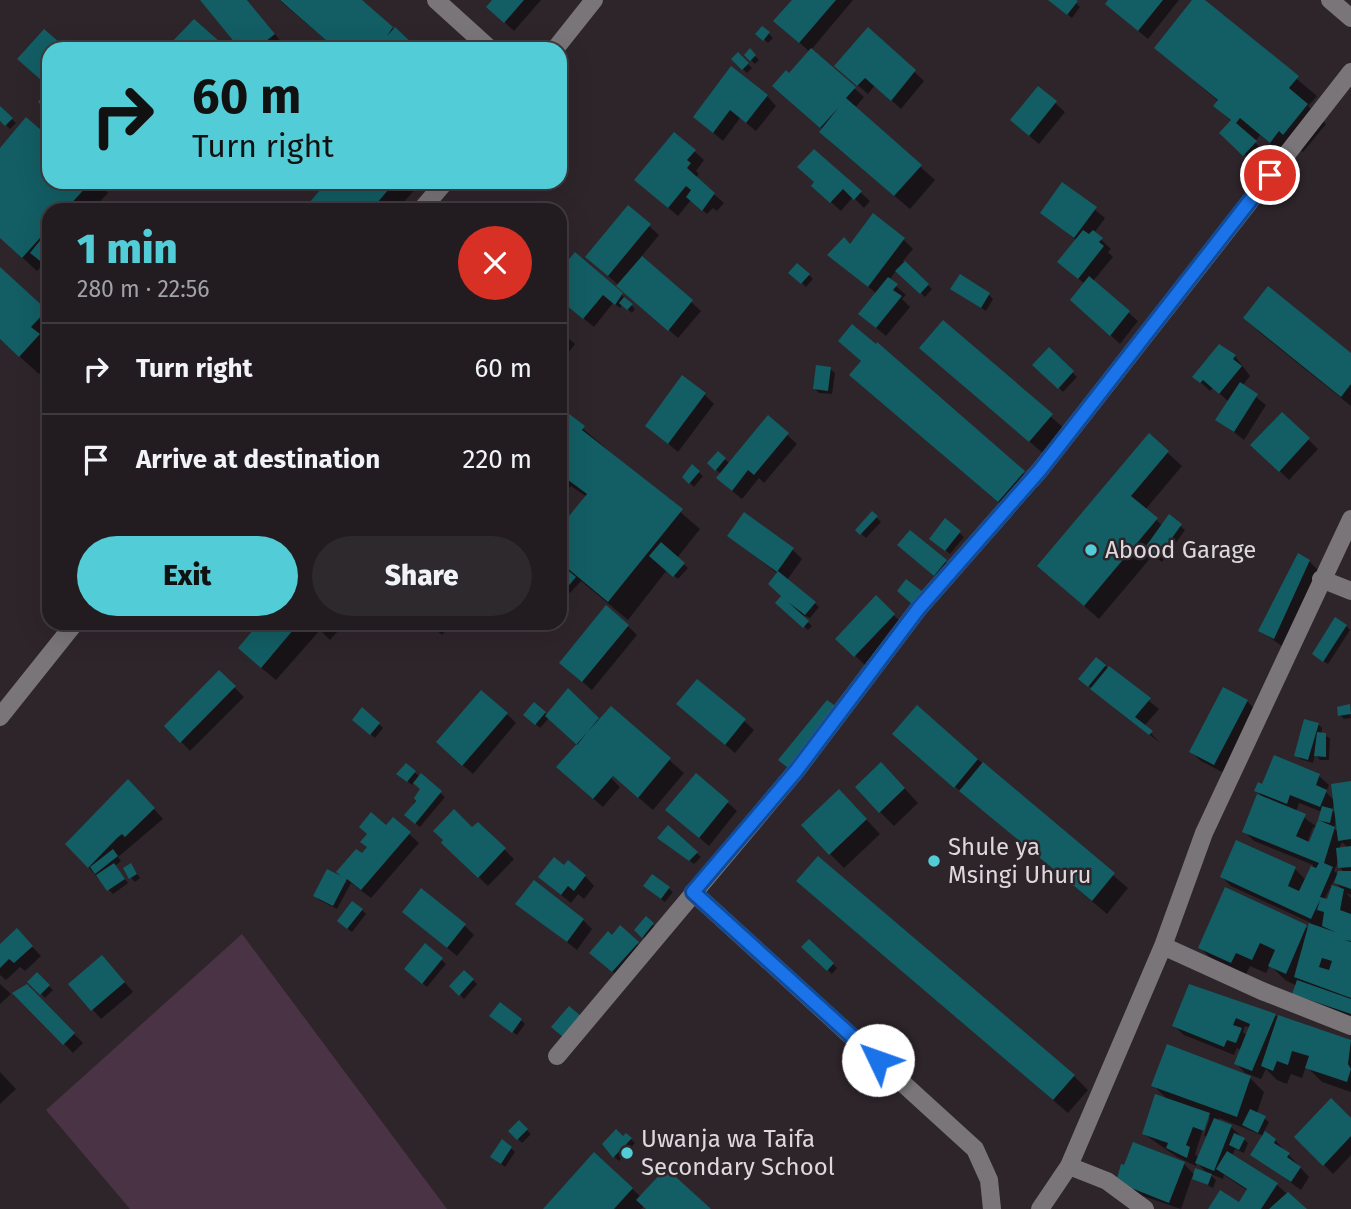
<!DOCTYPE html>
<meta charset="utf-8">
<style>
body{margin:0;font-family:"Fira Sans",sans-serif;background:#2e292d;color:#f1f3f6;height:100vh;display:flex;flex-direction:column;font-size:26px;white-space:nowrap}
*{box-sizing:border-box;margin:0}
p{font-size:23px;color:#a2a1a5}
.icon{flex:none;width:38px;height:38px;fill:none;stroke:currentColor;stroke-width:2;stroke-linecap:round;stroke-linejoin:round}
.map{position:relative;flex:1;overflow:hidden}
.side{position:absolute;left:42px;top:203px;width:525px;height:427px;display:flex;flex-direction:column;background:#221c20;border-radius:21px;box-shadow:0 7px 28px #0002,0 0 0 2px #3f3a3e}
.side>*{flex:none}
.top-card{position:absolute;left:42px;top:42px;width:525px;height:147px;border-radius:21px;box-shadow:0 7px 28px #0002,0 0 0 2px #3f3a3e;background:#52ccd6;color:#111;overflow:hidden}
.pin{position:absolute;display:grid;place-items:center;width:60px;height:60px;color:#fff;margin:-30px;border:4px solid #fff;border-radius:50%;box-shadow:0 2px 7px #0007}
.me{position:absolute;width:77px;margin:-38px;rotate:312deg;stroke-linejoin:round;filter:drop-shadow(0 0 5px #0008)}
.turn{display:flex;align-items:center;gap:24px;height:147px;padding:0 35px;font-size:32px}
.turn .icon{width:91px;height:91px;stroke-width:2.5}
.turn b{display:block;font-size:49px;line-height:60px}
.round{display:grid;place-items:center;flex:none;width:74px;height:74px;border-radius:37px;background:#2e292d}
.headline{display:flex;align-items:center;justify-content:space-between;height:119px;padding:0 35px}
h1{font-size:42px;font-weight:800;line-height:52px;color:#52ccd6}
.button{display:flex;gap:14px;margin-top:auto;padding:14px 35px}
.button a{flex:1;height:80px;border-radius:42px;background:#52ccd6;color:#111;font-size:28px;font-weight:800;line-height:80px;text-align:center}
.button a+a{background:#2e292d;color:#f1f3f6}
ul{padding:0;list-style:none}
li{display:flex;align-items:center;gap:21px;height:91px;padding:0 35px;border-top:2px solid #3f3a3e}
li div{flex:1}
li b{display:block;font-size:26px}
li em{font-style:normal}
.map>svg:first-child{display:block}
</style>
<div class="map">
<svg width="1351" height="1209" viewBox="0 0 1351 1209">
<rect width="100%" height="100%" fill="#2e252b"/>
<path fill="#4a3344" d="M242,934L447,1209H130L46,1110Z"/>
<path fill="#0007" fill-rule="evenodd" d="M202,0H247L283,44L277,49H242Z
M279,0H360L416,49H336Z
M495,0H541L514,31L498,16Z
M794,0H853L811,50L864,97L855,108L935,180L910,209L835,146L821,132L823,130L784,95L789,76L810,52L785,30Z
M1050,0H1073L1080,7L1072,18Z
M1111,0H1179L1148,39L1117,13Z
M1195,0H1202L1317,96L1308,106L1326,124L1303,152L1299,149L1290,160L1260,135L1255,142L1259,147L1249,158L1222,133L1232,122L1216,106L1219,102L1156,48Z
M763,28L773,38L768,43L758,34Z
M868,29L924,81L901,109L875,85L868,94L846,75Z
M750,51L759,60L755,64L746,55Z
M738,55L752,68L747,73L733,59Z
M767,96L776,106L756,131L740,118L723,141L695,117Z
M1055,103L1065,112L1039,144L1021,129Z
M0,108L16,123L10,129L0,119Z
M49,140V182H97L108,193L92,210H49V268L44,263L37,271L0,237V150Z
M694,151L704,160L696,171L699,174L695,178L724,203L717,211L713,208L707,214L691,200L678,216L646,189Z
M814,151L870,201L864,208L853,197L841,211L823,195L816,183Z
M120,182H132L126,188Z
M329,182H412L417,187L397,210H305Z
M1063,184L1105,218L1094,233L1111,249L1108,252L1113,257L1093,281L1138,321L1120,344L1082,309L1085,284L1069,271L1077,241L1043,213Z
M649,226L659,235L641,257L701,311L678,338L597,266Z
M904,240L913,249L903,261L932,289L925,297L897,270L889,280L906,295L902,299L910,307L886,336L870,323L877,294L829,255L850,246Z
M0,269L49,315V363L39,374L0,339Z
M560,272L612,284L635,309L632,313L622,304L620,308L613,303L594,327L560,299Z
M791,273L809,275L813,279L806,287Z
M953,289L989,295L993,299L986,311Z
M1245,318L1351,355V406L1259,332Z
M943,322L1066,430L1045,455L921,348Z
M560,331L575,344L560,364Z
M878,345L1038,487L1013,515L866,389Z
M1049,350L1077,377L1063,392L1035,364Z
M1235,356L1250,376L1242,386L1266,405L1244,440L1218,420L1229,402L1213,388L1210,391L1195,377Z
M830,369L835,373L832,394L819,393L814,388Z
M704,394L714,404L678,452L647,426Z
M560,409L700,529L677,558L688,568L678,579L667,570L628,620L581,581L570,593L560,584V530L587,497L571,486L568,489L560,483Z
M1282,414L1318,449L1289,480L1253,445Z
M769,418L797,444L764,483L759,478L742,499L727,487L721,474L709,463L718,453L730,464Z
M1149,436L1182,466L1145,510L1163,526L1169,517L1185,530L1162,562L1153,555L1099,619L1039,566Z
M692,467L703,476L694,487L684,477Z
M872,513L881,522L866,538L857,530Z
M945,521L964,537L950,554L935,542Z
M729,536L793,550L802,559L787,580L819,607L810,618L798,613L812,626L808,630L778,603L783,596L778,574Z
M909,554L945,562L955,571L944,584Z
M1309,561L1319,571L1283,647L1261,631Z
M876,598L903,624L865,665L837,639Z
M262,623H345L330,640L320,630L276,680L254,662Z
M428,623H444L448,628L442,635Z
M628,626L637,635L592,690L571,672Z
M1346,626L1350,630L1328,664L1318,658Z
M1105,666L1159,709L1144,726L1160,743L1085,683Z
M219,672L244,697L190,751L166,726Z
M1247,701L1257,711L1224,773L1201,761L1191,752Z
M535,704L548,716L581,705L600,722L611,709L684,773L653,810L613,776L611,778L620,787L603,807L567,776L577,744L549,718L540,728L526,715Z
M1349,706L1351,718L1344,719L1340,715Z
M918,708L1128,888L1107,914L909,748Z
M688,713L744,721L754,730L735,753Z
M507,714L516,723L473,774L447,752Z
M358,724H379L383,728L375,738Z
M1318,724L1322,728L1321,734L1330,738L1329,760H1320L1315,754L1313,763L1300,759L1296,755Z
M1275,758L1319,776L1329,785L1326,792L1335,801L1351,783V895L1346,893L1351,898V1019L1304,1003L1297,986L1285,980L1270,965L1266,973L1250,966L1245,976L1214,962L1200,947L1226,890L1309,929L1311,923L1231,886L1222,877L1295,869L1306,880L1313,865L1254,841L1244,831L1265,799L1256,790L1263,786ZM1335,801L1337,815L1332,810ZM1299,803L1322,812L1320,819L1326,825L1317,827L1296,812ZM1337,816L1339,833L1334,828ZM1313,827L1316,828L1310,844L1307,843ZM1342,842L1348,848L1339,849ZM1339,859V867L1345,873L1336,883L1344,891L1330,887L1338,874L1334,871ZM1330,888L1333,889L1328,901L1324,900Z
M414,772L445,797L420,827L406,815L422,790L414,782L412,785L403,778Z
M696,775L737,811L709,846L667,810Z
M895,778L918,803L894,826L880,812Z
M137,790L163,819L118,857L121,861L115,866L128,883L113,894L67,844Z
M853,805L880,834L844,868L830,854Z
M478,824L514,859L488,886L443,843Z
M386,827L409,834L419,843L371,898L351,883L337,909L319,900L315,896L327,871L348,884L338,872L362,856Z
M668,828L701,857L694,864L664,842Z
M131,865L140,878L135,882L131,878Z
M564,867L585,876L594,886L584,899L578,894L571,903L550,886Z
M798,881L1074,1076L1088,1090L1068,1113Z
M668,888L673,892L665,902L649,890Z
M517,903L583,920L592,929L577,950Z
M362,910L366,914L352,932L343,925Z
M646,919L657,929L647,940L636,930Z
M414,921L465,926L474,935L457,956Z
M620,928L647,953L623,980L600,962Z
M17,931L41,956L25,971L20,967L6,980L0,975V947Z
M809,941L837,968L832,974L804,947Z
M425,945L446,964L427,987L410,973Z
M111,966L133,992L101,1019L70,984Z
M464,972L477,984L464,999L451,986Z
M37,975L53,990L45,998L30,982Z
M0,984L11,994L0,1004Z
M27,986L83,1043L73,1053L15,993Z
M1190,986L1351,1042V1092L1322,1082L1306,1066L1302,1078L1291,1074L1287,1084L1277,1080L1266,1069L1261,1079L1245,1073L1236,1063L1241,1050L1237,1048L1234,1055L1184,1035L1174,1026ZM1245,1026L1250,1028L1247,1036L1243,1032Z
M495,1019L521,1020L525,1024L517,1035Z
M0,1072L16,1089L0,1104Z
M1250,1078L1264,1092L1257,1113L1269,1122L1263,1133L1275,1140L1309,1177L1301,1190L1252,1155L1264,1136L1219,1118L1218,1121L1231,1127L1248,1143L1244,1153L1235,1149L1232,1156L1276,1184L1304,1209H1210L1239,1204L1248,1191L1224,1175L1223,1179L1208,1173L1216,1180L1213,1188L1192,1177L1181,1209L1128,1191L1118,1181L1184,1164L1195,1175L1210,1176L1197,1163L1196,1166L1177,1157L1144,1134L1169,1101L1153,1085ZM1207,1117H1210L1204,1136L1208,1137L1199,1158L1195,1154Z
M1351,1120V1155L1333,1174L1296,1137Z
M519,1122L531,1134L522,1143L510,1131Z
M627,1135L635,1143L619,1161L609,1152Z
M511,1148L515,1152L505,1167L497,1161Z
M594,1154L641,1197L708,1209H648L644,1206L641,1209H545Z"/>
<path fill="#125e64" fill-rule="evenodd" d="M200,0H247L275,34L256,49H240Z
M280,0H362L393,27L387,36L395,27L414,45L411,49H336Z
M492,0H524L504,23L486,7Z
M792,0H836L799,43L773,21Z
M1048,0H1076L1078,1L1067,15Z
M1108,0H1163L1138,31L1105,4Z
M1192,0H1205L1299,76L1289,88L1308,104L1283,135L1279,131L1270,143L1240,118L1236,123L1257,141L1243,156L1219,133L1231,120L1213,106L1218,100L1154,48Z
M194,19L228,49H165Z
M762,26L770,32L763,41L755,34Z
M868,27L916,70L891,101L865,78L857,86L834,66Z
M44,29L67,49H49V87L17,59Z
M750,48L756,55L750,61L744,55Z
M811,48L856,87L846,98L922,165L894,196L819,132L839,107L820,128L772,86L786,70L789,73Z
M738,52L749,63L742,70L731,59Z
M731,66L768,95L746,123L730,110L713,133L693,117Z
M1038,86L1057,101L1029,136L1010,120Z
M49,89V112L38,102Z
M0,106L13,118L5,126L0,121Z
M26,117L49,137V182H91L65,210H49V228L22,258L0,238V148Z
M674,132L696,150L687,160L691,163L687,168L715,193L702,211L686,197L691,190L686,186L668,208L634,180Z
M814,149L862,191L854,200L843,189L830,203L811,186L814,182L797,167Z
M327,182H395L371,210H303Z
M1062,182L1097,207L1074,238L1040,213Z
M628,205L651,224L608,276L585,257Z
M873,213L905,238L868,287L827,255L844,237L850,244Z
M1083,230L1089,234L1093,230L1103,238L1099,242L1104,246L1078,279L1057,262Z
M42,238L49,243V268L30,253Z
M575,252L623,293L615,305L603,295L583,319L560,300V270Z
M642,256L693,300L668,331L616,286Z
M905,261L929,284L920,294L895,271Z
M797,263L810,274L801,284L788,273Z
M0,267L47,310L31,327L40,334L19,357L0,339Z
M960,274L990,293L981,308L950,289Z
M1089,276L1130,311L1110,336L1070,300Z
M888,277L898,284L893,290L902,296L876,328L858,314Z
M1268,286L1351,353V384L1341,397L1243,318Z
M624,297L633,304L627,310L619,303Z
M943,320L1053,414L1029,442L919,348Z
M852,324L876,344L877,342L1025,471L998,502L849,375L861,361L838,341Z
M1219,344L1236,355L1233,359L1242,366L1219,394L1203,380L1200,383L1192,377Z
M1049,347L1074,371L1058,389L1032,365Z
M816,365L831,367L828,391L813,389Z
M682,375L706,393L668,444L645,426Z
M1240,382L1258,394L1234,432L1215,420Z
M560,407L585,426L582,430L683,509L608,602L560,562V527L587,494L560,474Z
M1282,412L1310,438L1279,472L1250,445Z
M768,415L789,433L754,475L748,470L732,491L716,478Z
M1149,433L1169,451L1131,496L1158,518L1084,606L1037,566Z
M718,451L726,458L715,471L707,463Z
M692,464L700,471L689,484L682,477Z
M872,511L878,516L860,535L855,530Z
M744,512L794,548L777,572L727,536Z
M1169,514L1182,524L1157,559L1144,549Z
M945,518L961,531L945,551L929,539Z
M910,530L947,560L934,576L897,545Z
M661,542L685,563L673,577L649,556Z
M1298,553L1310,560L1274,639L1258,631Z
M560,564L576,577L565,590L560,586Z
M778,571L816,602L805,615L788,602L809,621L803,628L775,603L781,596L768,584Z
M906,579L923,592L913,605L897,591Z
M876,595L895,614L854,657L835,639Z
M606,605L629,625L582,682L559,663Z
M1335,617L1347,625L1323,662L1312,654Z
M259,623H299L261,668L238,648Z
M426,623H445L437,632Z
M1096,657L1106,665L1088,687L1078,679Z
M1109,666L1151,698L1135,717L1153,731L1149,735L1090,689Z
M219,670L236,686L180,743L164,726Z
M697,679L746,719L725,745L676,704Z
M1223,687L1248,700L1214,765L1189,752Z
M568,688L599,718L577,745L545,716Z
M481,690L508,713L462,766L436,742Z
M827,700L837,707L788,768L778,760Z
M534,702L546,712L535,725L523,715Z
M1350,704L1351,714L1338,716L1337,707Z
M917,705L978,759L954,788L892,734Z
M611,706L671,758L638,798L613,776L593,799L556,767Z
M362,707L380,723L370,735L352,720Z
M1304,719L1319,723L1308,760L1294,756Z
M1317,732L1326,733V757L1314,756Z
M1274,755L1320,774L1316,785L1327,790L1320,807L1290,795L1287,804L1254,791L1258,782L1262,784Z
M881,762L905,788L879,813L855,787Z
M983,762L1115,873L1092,901L959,791Z
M406,763L416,771L407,782L396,774Z
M421,773L442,791L415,824L404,815L416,801L414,798L420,789L413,783Z
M696,773L729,801L699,838L665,810Z
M128,779L155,808L125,837L122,834L117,838L88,868L65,844Z
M1351,781V839L1338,841L1331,784Z
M839,789L867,819L829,855L801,825Z
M1257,794L1306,814L1296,836L1309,842L1318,820L1335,827L1324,863L1333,867L1320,897L1327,899L1332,885L1344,889L1340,910L1351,914V941L1345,940L1351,942V998L1294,977L1309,923L1335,932L1322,926L1324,912L1317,910L1320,900L1311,919L1220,877L1236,840L1296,867L1288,886L1299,891L1311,866L1316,868L1319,863L1242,832ZM1322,958L1332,961L1329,970L1319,967Z
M1322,806L1333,809L1330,823L1318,820Z
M454,809L472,827L478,822L506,848L478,878L441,843L443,840L433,831Z
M371,812L386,825L393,817L411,832L361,890L347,879L333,906L313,896L327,869L341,876L336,872L356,849L362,853L367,847L360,842L367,834L359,827Z
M668,825L698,852L689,861L657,838Z
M1351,846V867L1338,868L1336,848Z
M113,849L118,856L95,874L90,867Z
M818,856L1075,1075L1053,1100L796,881Z
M554,857L564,865L568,860L586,875L574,891L568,886L561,895L538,877Z
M114,863L125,879L107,891L96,875Z
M131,863L137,874L129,879L123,868Z
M1338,871H1351V889L1334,883Z
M652,874L670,887L661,899L643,886Z
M534,880L584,919L567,942L515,904Z
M1225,887L1307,925L1286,974L1268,966L1275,950L1260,943L1252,960L1236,953L1231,963L1198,948Z
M421,888L466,924L447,948L402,912Z
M352,901L363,909L347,929L337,921Z
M646,916L654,923L642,938L634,930Z
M620,925L639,942L612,972L589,953L608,931L612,935Z
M17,928L33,946L14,963L9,959L0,968V944Z
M809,939L834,963L827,971L801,947Z
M425,943L443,958L422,984L404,969Z
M102,955L125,982L91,1011L68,984Z
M464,970L474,979L459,996L449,986Z
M37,972L50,985L40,995L27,982Z
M1297,980L1351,999V1014L1292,994Z
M27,984L75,1033L63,1045L12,993Z
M1189,984L1276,1014L1252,1071L1234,1064L1250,1024L1236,1018L1233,1025L1242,1028L1236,1043L1227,1040L1224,1047L1172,1026Z
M500,1002L522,1019L512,1033L489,1016Z
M569,1006L581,1016L563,1037L551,1027Z
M1278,1015L1351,1040L1348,1064L1351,1069L1347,1082L1305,1068L1309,1056L1292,1051L1288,1065L1277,1061L1273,1071L1261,1066Z
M1167,1044L1251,1076L1237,1117L1151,1086Z
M1155,1094L1210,1113L1204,1131L1193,1127L1186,1145L1190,1147L1187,1158L1166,1148L1168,1143L1142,1134Z
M1331,1098L1351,1118V1136L1323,1166L1294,1137Z
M1250,1109L1266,1116L1258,1133L1242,1125Z
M1214,1118L1232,1125L1214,1171L1195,1163Z
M519,1120L528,1129L517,1140L508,1131Z
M616,1129L623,1136L626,1133L632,1138L613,1158L602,1144Z
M1265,1131L1276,1139L1274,1143L1290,1153L1287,1157L1301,1167L1291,1182L1250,1155Z
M1234,1133L1245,1138L1239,1150L1229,1145Z
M502,1139L512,1147L501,1164L490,1157Z
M1133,1142L1185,1162L1169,1203L1116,1182L1121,1164L1124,1165Z
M1227,1151L1278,1183L1261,1209H1208L1220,1190L1239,1202L1247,1189L1216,1169Z
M594,1152L633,1188L614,1209H543Z
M666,1168L711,1209H646L636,1200Z
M1195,1168L1212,1174L1208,1185L1192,1179Z
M1288,1192L1307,1209H1269Z"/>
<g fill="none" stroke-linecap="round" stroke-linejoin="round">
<path stroke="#797578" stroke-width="18" d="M436,0L490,49
M1330,0L1351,18
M555,49L594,0
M421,210L445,182
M1321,579L1351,591
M0,717L75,623
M693,892L975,1149L989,1180L992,1209
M1163,946L1262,991L1351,1026
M557,1056L796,771L919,608L1040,470L1351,72
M1069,1166L1107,1181L1145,1209
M1040,1209L1069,1166L1163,946L1204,833L1351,519"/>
</g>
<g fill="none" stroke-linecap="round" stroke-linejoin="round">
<defs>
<path id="route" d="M878,1060L693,892L796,771L919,608L1040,470L1270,175"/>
</defs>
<use href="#route" stroke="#114b97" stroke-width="18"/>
<use href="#route" stroke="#1a73e8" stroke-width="12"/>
</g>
<g fill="#52ccd6" stroke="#2e252b" stroke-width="2.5">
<circle cx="1091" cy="550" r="7"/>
<circle cx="934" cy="861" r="7"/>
<circle cx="627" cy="1153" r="7"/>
</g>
<g text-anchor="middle" stroke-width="5" stroke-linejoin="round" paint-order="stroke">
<g font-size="24" fill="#ddd8dc" stroke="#2e252b" text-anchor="start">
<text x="1105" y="558">Abood Garage</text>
<text x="948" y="855">Shule ya<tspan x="948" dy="28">Msingi Uhuru</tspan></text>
<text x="641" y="1147">Uwanja wa Taifa<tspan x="641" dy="28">Secondary School</tspan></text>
</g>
</g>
</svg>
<div class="pin" style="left:1270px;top:175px;background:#d93025"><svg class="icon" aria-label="arrive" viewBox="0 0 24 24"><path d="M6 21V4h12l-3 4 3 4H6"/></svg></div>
<svg class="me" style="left:878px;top:1060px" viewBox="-20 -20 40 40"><circle r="19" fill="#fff"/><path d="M0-13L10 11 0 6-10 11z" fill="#1a73e8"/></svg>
<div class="top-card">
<div class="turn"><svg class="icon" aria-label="right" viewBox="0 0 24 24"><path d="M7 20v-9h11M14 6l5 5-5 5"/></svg><div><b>60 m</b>Turn right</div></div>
</div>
<section class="side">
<div class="headline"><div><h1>1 min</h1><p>280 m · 22:56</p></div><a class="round" style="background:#d93025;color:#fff"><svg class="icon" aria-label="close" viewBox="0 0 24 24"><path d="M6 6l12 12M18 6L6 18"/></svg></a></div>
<ul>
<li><svg class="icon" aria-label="right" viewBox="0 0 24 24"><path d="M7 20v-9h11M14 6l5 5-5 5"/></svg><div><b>Turn right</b></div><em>60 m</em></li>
<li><svg class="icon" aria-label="arrive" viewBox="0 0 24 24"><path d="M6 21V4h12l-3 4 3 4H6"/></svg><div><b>Arrive at destination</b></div><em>220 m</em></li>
</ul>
<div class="button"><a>Exit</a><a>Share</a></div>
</section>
</div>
